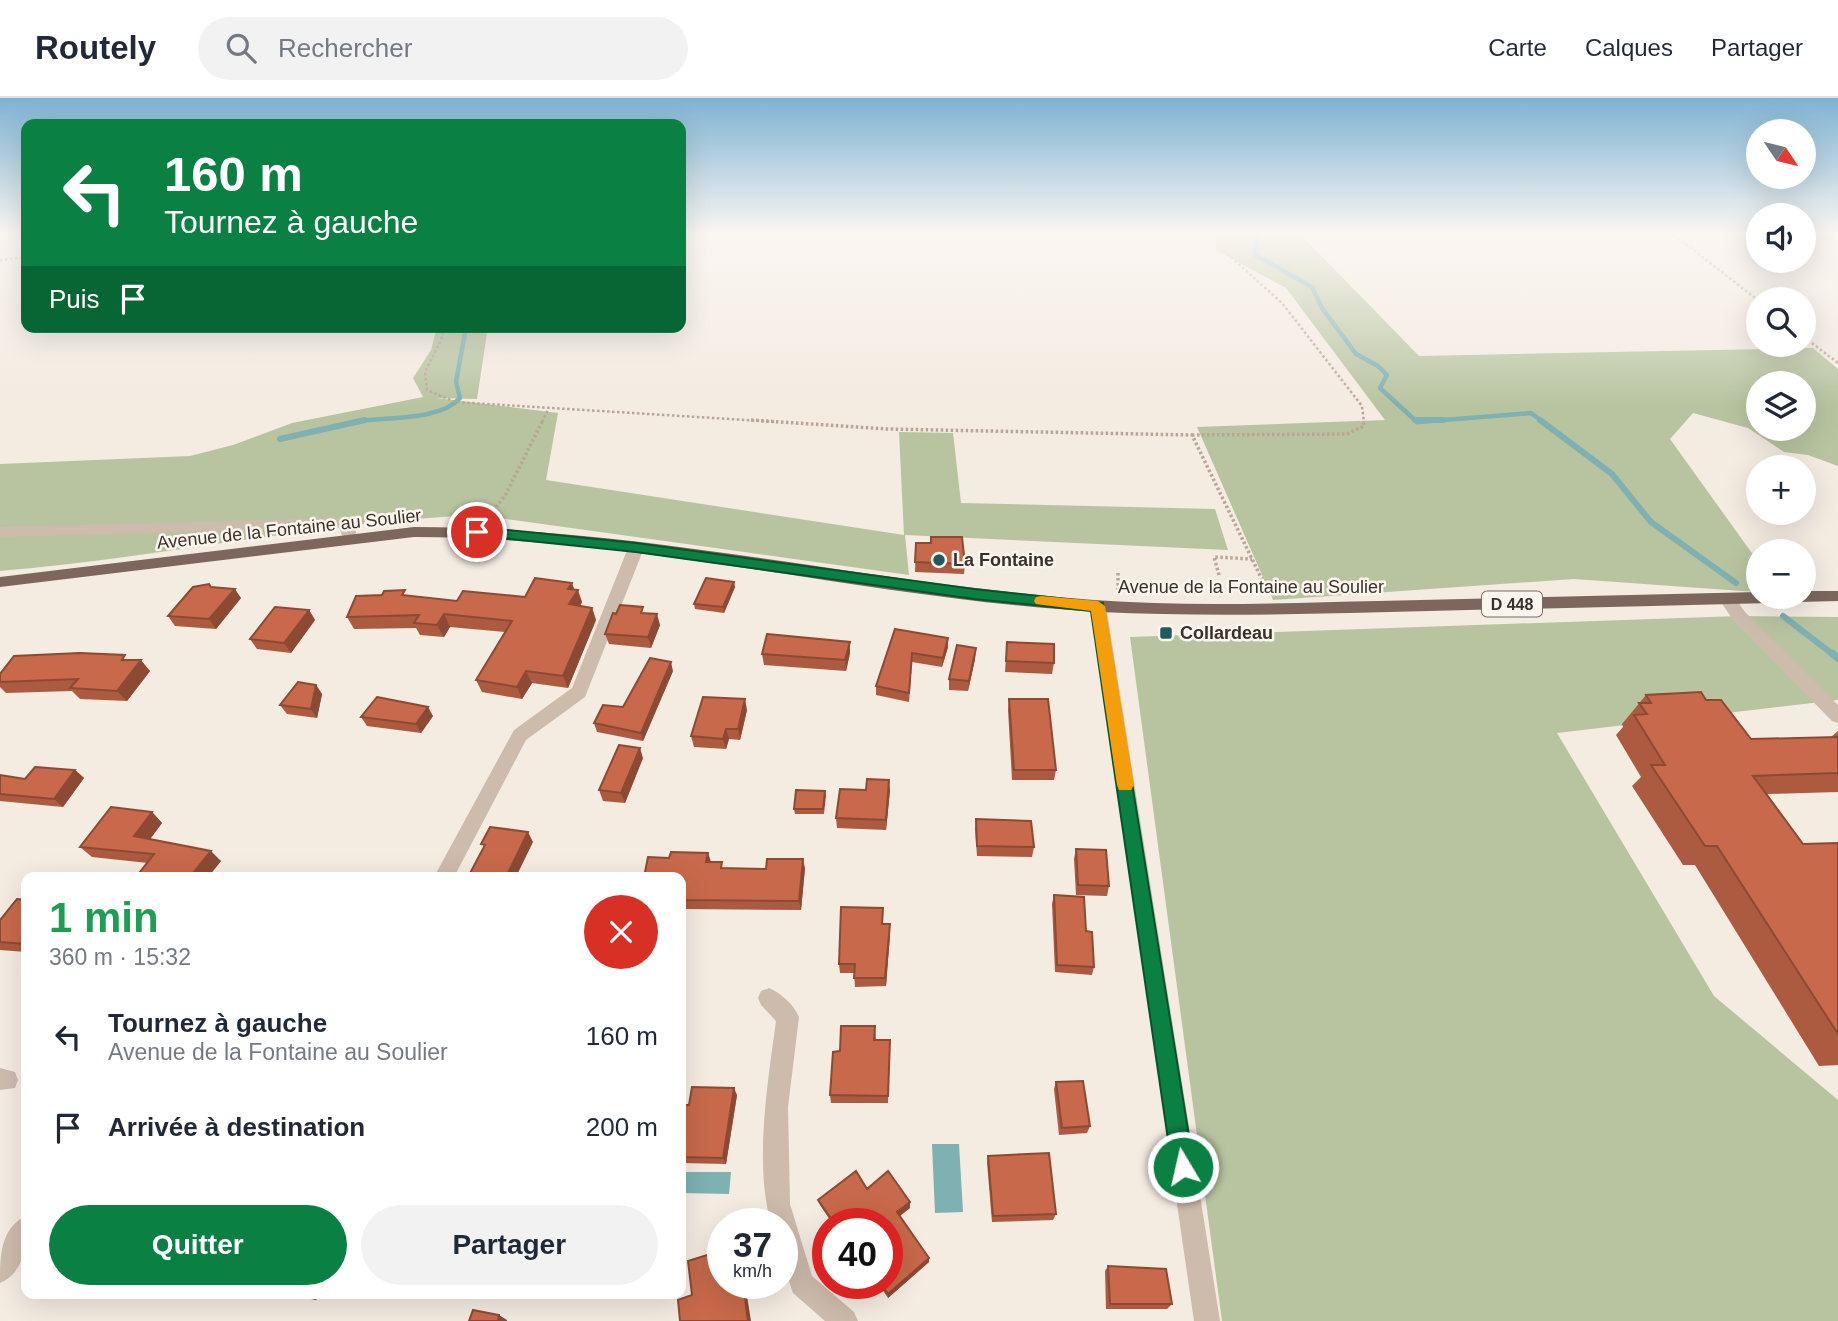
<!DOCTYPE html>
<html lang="fr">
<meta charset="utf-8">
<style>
body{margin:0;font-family:Helvetica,sans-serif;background:#f2f2f3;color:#1f2937;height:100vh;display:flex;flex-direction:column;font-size:26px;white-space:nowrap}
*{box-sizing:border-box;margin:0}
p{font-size:23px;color:#747a83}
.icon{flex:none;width:38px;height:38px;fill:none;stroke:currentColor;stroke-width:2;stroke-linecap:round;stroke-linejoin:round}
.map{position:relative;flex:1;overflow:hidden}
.drawer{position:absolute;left:21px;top:774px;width:665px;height:427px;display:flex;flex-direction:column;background:#fff;border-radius:14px;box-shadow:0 7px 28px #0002}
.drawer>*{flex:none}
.guide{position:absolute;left:21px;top:21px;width:665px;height:214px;border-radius:14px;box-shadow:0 7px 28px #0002;background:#0b8043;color:#fff;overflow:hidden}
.needle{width:46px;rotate:125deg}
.fabs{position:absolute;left:1746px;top:21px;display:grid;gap:14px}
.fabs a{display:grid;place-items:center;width:70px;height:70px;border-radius:50%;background:#fff;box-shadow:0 7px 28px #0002;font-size:35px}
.speed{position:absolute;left:707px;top:1110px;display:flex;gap:14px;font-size:35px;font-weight:700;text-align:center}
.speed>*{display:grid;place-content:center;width:91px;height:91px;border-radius:50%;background:#fff;box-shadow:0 7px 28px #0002;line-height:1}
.speed small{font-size:18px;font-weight:400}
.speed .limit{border:10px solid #d22;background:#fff;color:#111}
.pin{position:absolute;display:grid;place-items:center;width:60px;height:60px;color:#fff;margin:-30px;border:4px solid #fff;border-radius:50%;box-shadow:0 2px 7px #0007}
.me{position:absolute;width:77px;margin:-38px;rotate:351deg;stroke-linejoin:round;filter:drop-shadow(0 0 5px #0008)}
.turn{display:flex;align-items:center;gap:24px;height:147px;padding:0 28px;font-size:32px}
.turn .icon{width:91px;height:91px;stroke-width:2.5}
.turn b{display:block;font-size:49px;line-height:60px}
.then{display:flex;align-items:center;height:66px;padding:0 28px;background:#0003;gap:14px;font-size:26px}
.round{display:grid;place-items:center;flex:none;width:74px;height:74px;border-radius:37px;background:#f2f2f3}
.headline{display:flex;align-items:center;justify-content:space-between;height:119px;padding:0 28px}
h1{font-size:42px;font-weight:800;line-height:52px;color:#1e9e55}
.button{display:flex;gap:14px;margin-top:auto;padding:14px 28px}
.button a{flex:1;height:80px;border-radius:42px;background:#0b8043;color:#fff;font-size:28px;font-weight:800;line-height:80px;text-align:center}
.button a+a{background:#f2f2f3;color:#1f2937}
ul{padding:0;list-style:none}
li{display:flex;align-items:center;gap:21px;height:91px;padding:0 28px}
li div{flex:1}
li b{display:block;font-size:26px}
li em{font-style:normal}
header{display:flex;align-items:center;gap:42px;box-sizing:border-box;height:98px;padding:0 35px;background:#fff;border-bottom:2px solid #e0e1e3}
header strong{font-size:33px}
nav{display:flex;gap:38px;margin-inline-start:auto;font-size:24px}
.search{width:490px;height:63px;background:#f2f2f3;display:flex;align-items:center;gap:18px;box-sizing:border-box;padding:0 24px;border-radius:38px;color:#747a83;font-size:26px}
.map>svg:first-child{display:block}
</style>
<header>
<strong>Routely</strong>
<div class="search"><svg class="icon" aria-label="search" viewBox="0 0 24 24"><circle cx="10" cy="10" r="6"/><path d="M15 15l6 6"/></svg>Rechercher</div>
<nav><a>Carte</a><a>Calques</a><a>Partager</a></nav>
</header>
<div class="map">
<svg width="1838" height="1223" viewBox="0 0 1838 1223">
<rect width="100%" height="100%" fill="#f4ebe1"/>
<path fill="#b8c4a0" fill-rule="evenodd" d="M1216,137H1301L1419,258L1813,250L1838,271V368L1808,357L1784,354L1748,330L1693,315L1670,341L1759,465V493L1756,494L1574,481L1273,502L1197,329L1385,322L1286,190L1216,152ZM1804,285V331H1759V285Z
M437,229H488L477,301L436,300L558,315L546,382L904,437L899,334L953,335L961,405L1215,411L1228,452L905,437L909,477L478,417C318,424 160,460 0,473V366L190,358L233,347L292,325L423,299L413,280L431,252Z
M1739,518L1838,519V602L1557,635L1714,898L1838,1002V1223H1222L1130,539Z"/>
<path fill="#7fb0b2" d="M932,1046H959L963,1114L935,1115Z
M686,1074H731L729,1096L682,1095Z"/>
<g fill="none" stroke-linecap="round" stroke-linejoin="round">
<path stroke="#7fb0b2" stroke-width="4.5" d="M1257,137L1255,157L1312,189L1322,210L1356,256L1378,268L1387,277L1380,290L1417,324
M354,324C387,318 438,324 460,300L456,284L466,229
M1418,324L1531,315L1543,324"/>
<path stroke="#7fb0b2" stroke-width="6" d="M1415,322H1443
M1540,322L1612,376L1651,424L1736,485
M280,341L365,322
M1783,518L1835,558"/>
<path stroke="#7fb0b2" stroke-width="8" d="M1833,556L1838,560"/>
<path stroke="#b9a596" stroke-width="2.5" stroke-dasharray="2.5 2.5" stroke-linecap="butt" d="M1674,137L1759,203
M1219,138L1292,142L1289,137
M1220,138L1223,152L1282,205L1362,308L1364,324
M0,162L26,159
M444,229L441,242L425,274L427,292L455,304L778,324
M1804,239L1838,265
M542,324L549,309"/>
<path stroke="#b9a596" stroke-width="3.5" stroke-dasharray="2.5 2.5" stroke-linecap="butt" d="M751,322L887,331L1192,337L1268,494
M1192,337L1347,336L1364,328L1363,322
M487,421L506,396L543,322
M1118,475V495
M1219,477L1214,459L1252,461"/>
<path fill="#cdbbac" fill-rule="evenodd" d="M343,420L348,422L356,432L355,444H345L339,430L0,439V429Z
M636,445L644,450L585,599L526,642L454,779H434L514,632L572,590L628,450Z
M1727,495L1733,497L1745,514L1838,607V625L1832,623L1733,522L1719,501Z
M1098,502L1106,508L1220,1223H1194L1090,508Z
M769,890C781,895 794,907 799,919L788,1009L790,1106L812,1178L854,1214L858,1223H825L793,1195L782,1163V1125H771C754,1067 768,983 776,923L761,907L758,900L761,893Z
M0,970L15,974L18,982L15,990L0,992Z
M26,1118C27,1143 26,1174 0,1185C0,1160 0,1130 26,1118Z"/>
<path fill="#7d675c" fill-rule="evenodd" d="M414,429C642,429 867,485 1094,502C1187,509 1286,505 1379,503C1506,500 1632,497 1759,494V499H1804V493H1838V503C1702,507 1565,510 1429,513C1319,516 1208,519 1099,514C869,501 644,439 414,439L0,489V479Z"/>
</g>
<path fill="#ac5a40" d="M916,445H931L965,466L964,476L915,474Z
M209,486L212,490L241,500L216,531L175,528L168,518Z
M735,489L724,515L695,511L694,506Z
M574,492L582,504L580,508L592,510L596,522L568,590L532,585L522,601L482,594L476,582L505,534L450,529L444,539L420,537L416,530L354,531L347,519L408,498L457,503L525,499Z
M309,512L315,522L291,555L257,551L250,541Z
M645,515L660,527L651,550L609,546L605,536Z
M895,531L948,540V549L942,569L912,564L909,604L876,597V588Z
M1007,544L1054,565L1052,576L1005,574Z
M850,555L846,573L764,567L762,556Z
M975,561L968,593L949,592V581Z
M130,562L150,573L127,603L80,601L72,593L6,595L0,589V576Z
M673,573L643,643L597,634L594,625L623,609Z
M316,587L322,596L317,620L287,616L280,607Z
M1646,597L1706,602L1751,641L1831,639L1838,633V694L1767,696L1803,746L1838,745V967L1819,968L1695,767H1683L1632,688L1641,679L1616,637L1623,629L1622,626Z
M1009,601L1056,672L1054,682H1012L1008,612Z
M747,612L740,642L729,641L726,651L694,649L691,638Z
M433,618L421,635L367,628L361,619Z
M643,660L625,705L603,703L599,692Z
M75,672L84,680L63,709L0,703V677L25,681Z
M866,692H890L886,732L837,730L836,720Z
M825,693L826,698L824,716H795L794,711Z
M152,714L162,725L150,741L221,763L208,779H136L148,765L92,759L80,749Z
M976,721L1034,749L1032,759L977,758L975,731Z
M1076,751L1109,788L1107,798L1076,797L1074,761Z
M708,755L711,764L723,770L766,771L805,770L801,812L684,811L683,814H681V779L669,760Z
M1054,797L1086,833L1094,869L1092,877L1055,874L1052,806Z
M26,802V854L0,852V822Z
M883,819V826L890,836L886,888L855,889L854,875H840L839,866Z
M875,928L876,942H890L888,1005H831L830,997L840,953Z
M1056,984L1090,1028L1087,1035L1059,1037L1054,991Z
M737,997L726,1066L681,1065V1007H689Z
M988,1058L1056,1116L1053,1122L992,1124L987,1064Z
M867,1091L910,1104V1110L900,1118L929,1160V1164L888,1200L878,1185H887V1125H832L820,1107L818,1102Z
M1108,1168L1172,1206L1167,1211H1106L1105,1173Z
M280,1195H320L316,1202Z"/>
<path fill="#8c4a34" d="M734,484L735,489L724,515L723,509Z
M572,485L576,496L578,492L582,504L574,519L569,506L568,491Z
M235,491L241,500L216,531L209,521Z
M592,510L596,522L568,590L563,578Z
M309,512L315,522L291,555L284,545Z
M444,516L450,529L444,539L437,527Z
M657,516L660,527L651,550L648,539Z
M948,540V549L942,569L943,560Z
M850,544V555L846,573L845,562Z
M976,550L975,561L968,593L969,583Z
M141,562L150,573L127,603L117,593Z
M671,564L673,573L643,643L641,635Z
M526,573L532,585L522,601L517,589Z
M316,587L322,596L317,620L311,611Z
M745,601L747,612L740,642L738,631Z
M428,609L433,618L421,635L416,626Z
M726,631L729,641L726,651L723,641Z
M640,650L643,660L625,705L621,695Z
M75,672L84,680L63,709L54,701Z
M889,682L890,692L886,732V722Z
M152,714L162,725L145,748L134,738Z
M528,734L533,744L516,779H506Z
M211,753L221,763L208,779H190Z
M708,755L711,765L706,764Z
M803,761L805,770L801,812L799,803Z
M890,826V836L886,888L885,880Z
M734,990L737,997L726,1066L723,1060Z
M910,1104V1110L898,1119L897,1114Z
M929,1160V1164L888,1200V1196Z
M743,1185H745L751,1223H748Z
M71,1195H82L80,1198Z
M306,1195H320L316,1202L305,1198Z
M499,1217L507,1222V1223H498Z"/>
<path fill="#c8694b" stroke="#8c4a34" stroke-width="2" d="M931,439H962L965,466L915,464L916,445H931Z
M535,480L572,485L568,491L578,492L569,506L592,510L563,578L526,573L517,589L476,582L512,523L444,516L437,527L414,525L419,517L347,519L356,498L382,497L384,493L405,492L402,497L457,503L463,493L525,499Z
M706,480L734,484L723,509L694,506Z
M209,486L211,489L235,491L209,521L168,518L193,489Z
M620,507L643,509L641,515L657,516L648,539L605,536L613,515L616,516Z
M275,509L309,512L284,545L250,541Z
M895,531L948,540L943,560L912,555L909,595L876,588Z
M767,536L850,544L845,562L762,556Z
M1007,544L1054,546V565L1006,563Z
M957,547L976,550L969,583L949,581Z
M80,555L125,557L122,562H141L117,593L70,590L78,581L0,584V576L14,558Z
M650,560L671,564L641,635L594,625L603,607L623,609Z
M298,584L316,587L311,611L280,607Z
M1701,594L1706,602H1721L1751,641L1838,639V675L1753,678L1803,746L1838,745V936L1717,748H1705L1651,667H1665L1634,617L1647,616L1639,605H1651L1646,597Z
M377,599L428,609L416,626L361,619Z
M703,599L745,601L738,631H726L723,641L691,638Z
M1009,601H1048L1056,672H1014Z
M619,647L640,650L621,695L599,692Z
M35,669L75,672L54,701L0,696V677L25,681Z
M867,681L889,682L886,722L836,720L840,691L866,692Z
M796,692L825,693L823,711H794Z
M111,709L152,714L134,738L211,753L190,779H136L154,756L80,749Z
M976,721L1031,723L1034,749L977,748Z
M490,729L528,734L506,779H468L485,747L481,746Z
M1076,751L1106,752L1109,788L1078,787Z
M671,754L708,755L706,764H722L721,770L766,771L767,761H803L799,803L681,802V779H644L648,759L669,760Z
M1054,797L1084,799L1086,833L1092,834L1094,869L1057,867Z
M17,801L26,802V846L0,844V822Z
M841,809L883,810L882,826H890L885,880H854L855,866H839Z
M841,928H875L874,942H890L888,998L830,997L833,954L840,953Z
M1083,983L1090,1028L1062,1030L1056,984Z
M692,989L734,990L723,1060L681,1059V1007H689Z
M1049,1055L1056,1116L993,1118L988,1058Z
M856,1073L867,1091L888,1073L910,1104L897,1114L929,1160L888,1196L880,1185H887V1125H834L818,1102Z
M723,1152V1185H743L748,1223H680L678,1202L692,1197L688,1163Z
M1108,1168L1166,1171L1172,1206H1110Z
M293,1195H306L305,1198Z
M473,1212L499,1217L498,1223H469Z"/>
<linearGradient id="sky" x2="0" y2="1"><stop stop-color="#7eb2d2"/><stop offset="0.44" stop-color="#faf6f2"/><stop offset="1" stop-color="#faf6f2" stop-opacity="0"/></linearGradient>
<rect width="1838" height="308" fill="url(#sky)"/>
<path fill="#0b8043" stroke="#07532c" stroke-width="2" d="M477,429L636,445L974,491L1103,505L1194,1069L1191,1077L1183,1080L1175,1077L1172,1069L1091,513L974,501L636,454L472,437V431Z"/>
<path fill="#f59e0b" d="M1041,498L1098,503L1105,508L1134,687L1131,692H1119L1117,687L1091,513L1036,506L1034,503L1036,499Z"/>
<g fill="#1f5a5e" stroke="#fbf5ee" stroke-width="2.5">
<circle cx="939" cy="462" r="7"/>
<rect x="1159" y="528" width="14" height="14" rx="3.5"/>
</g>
<g text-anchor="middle" stroke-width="5" stroke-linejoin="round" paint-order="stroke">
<rect fill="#fbf5ee" stroke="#756b66" stroke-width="2" x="1482" y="493.5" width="60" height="25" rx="5"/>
<g font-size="16" font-weight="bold" fill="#3b302b">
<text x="1512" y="512">D 448</text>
</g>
<g font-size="18" fill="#3b302b" stroke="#fbf5ee">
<text transform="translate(289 431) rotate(-6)" y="6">Avenue de la Fontaine au Soulier</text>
<text x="1251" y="495">Avenue de la Fontaine au Soulier</text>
</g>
<g font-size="18" font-weight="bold" fill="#3b302b" stroke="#fbf5ee" text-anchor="start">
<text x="953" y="468">La Fontaine</text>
<text x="1180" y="541">Collardeau</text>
</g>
</g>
</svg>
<div class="fabs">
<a><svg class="needle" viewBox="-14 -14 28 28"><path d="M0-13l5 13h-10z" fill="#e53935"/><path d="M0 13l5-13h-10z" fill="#747a83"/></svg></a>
<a><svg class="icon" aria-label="sound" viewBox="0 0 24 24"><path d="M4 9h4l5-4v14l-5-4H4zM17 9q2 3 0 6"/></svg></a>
<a><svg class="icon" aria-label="search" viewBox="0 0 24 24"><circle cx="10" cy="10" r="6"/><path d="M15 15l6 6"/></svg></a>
<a><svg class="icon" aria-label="layers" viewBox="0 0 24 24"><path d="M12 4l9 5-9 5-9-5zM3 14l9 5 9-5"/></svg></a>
<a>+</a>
<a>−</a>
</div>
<div class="speed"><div>37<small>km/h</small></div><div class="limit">40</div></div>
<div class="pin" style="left:477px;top:434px;background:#d93025"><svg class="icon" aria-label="arrive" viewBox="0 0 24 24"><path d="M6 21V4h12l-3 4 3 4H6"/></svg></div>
<svg class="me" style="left:1183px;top:1069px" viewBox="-20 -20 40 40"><circle r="17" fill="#0b8043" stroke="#fff" stroke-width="3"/><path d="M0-11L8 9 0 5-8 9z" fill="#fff"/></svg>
<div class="guide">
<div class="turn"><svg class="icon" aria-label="left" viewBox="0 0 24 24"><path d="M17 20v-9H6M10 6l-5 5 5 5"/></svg><div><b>160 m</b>Tournez à gauche</div></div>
<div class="then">Puis<svg class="icon" aria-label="arrive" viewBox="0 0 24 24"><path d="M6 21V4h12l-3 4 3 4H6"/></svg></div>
</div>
<section class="drawer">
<div class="headline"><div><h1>1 min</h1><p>360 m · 15:32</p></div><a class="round" style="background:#d93025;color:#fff"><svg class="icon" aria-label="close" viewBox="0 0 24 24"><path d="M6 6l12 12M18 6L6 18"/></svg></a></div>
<ul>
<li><svg class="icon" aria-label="left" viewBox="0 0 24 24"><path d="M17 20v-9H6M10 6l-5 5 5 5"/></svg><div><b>Tournez à gauche</b><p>Avenue de la Fontaine au Soulier</p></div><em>160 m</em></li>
<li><svg class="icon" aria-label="arrive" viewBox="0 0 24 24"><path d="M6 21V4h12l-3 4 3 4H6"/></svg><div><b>Arrivée à destination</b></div><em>200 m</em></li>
</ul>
<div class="button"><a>Quitter</a><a>Partager</a></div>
</section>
</div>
